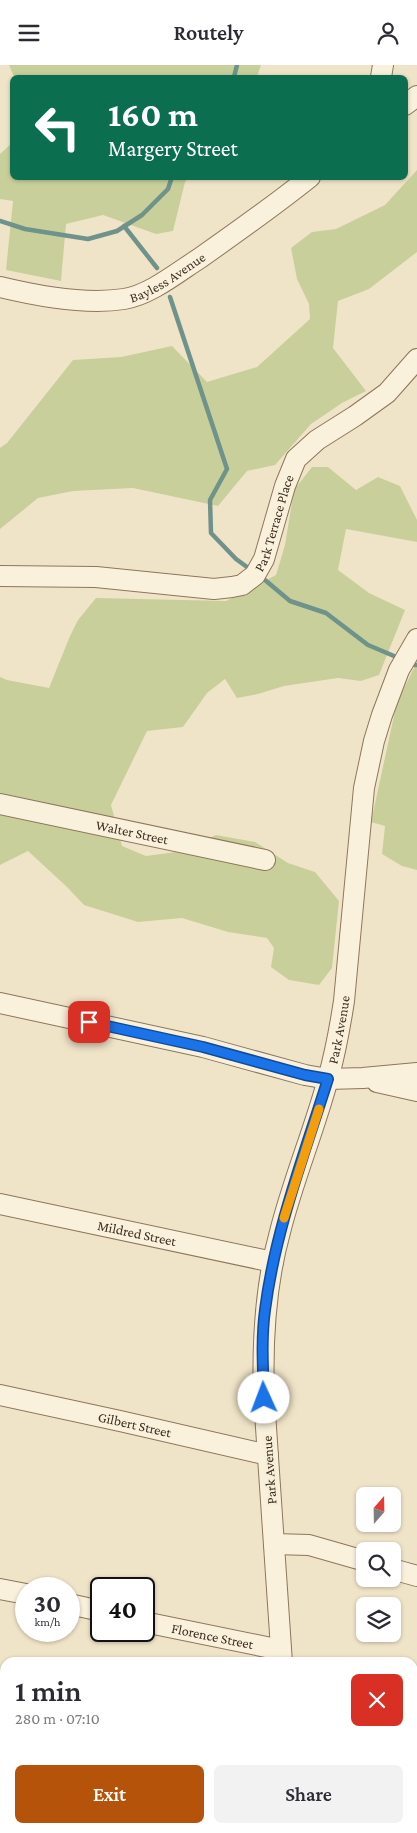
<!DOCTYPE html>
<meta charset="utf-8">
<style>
body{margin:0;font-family:"Crimson Pro",serif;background:#f2f2f3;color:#2b2b33;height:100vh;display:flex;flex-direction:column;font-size:19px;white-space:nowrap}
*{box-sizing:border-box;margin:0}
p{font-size:16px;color:#7c7c81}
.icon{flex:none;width:28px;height:28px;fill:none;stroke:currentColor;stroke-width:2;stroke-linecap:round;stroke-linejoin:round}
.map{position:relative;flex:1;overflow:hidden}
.details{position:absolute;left:0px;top:1592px;width:418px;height:176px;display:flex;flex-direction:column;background:#fff;border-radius:15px 15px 0 0;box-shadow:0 1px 4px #0004}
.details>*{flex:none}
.top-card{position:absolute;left:10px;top:10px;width:398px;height:105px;border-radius:8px;box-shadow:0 1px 4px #0004;background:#0b6e4f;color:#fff;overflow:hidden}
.needle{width:32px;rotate:20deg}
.fabs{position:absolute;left:356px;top:1422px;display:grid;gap:10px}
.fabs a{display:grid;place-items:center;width:45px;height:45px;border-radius:8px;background:#fff;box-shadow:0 1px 4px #0004;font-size:25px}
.speed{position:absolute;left:15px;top:1512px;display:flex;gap:10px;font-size:25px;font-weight:700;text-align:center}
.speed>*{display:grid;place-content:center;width:65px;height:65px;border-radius:50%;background:#fff;box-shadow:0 1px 4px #0004;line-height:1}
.speed small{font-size:12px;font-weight:400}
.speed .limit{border:2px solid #111;border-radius:8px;background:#fff;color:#111}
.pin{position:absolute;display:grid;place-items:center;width:42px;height:42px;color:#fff;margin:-21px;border-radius:10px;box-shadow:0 2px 8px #0006}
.me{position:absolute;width:55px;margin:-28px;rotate:358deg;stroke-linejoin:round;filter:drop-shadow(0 0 4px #0008)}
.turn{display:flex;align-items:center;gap:18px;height:105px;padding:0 15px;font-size:22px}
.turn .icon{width:65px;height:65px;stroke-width:2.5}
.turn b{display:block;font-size:35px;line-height:42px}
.round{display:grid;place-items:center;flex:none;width:52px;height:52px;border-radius:8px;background:#f2f2f3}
.headline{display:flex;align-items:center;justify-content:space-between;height:85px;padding:0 15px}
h1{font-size:30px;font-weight:600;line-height:38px}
.action{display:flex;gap:10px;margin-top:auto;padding:10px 15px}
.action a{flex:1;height:58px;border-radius:8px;background:#b45309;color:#fff;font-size:20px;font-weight:600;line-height:58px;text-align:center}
.action a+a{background:#f2f2f3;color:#2b2b33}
header{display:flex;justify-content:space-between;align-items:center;height:65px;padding:0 15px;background:#fff;font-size:22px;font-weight:600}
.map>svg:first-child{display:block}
</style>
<header><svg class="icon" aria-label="menu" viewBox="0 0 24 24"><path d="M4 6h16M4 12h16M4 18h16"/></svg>Routely<svg class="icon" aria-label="person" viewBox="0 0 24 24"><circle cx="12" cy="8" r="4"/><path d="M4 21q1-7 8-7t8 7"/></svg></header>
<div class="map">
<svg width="417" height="1768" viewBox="0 0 417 1768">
<rect width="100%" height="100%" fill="#f0e4c8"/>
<path fill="#c9cf9b" d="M9,0H261L257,12H14Z
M12,78V112L188,113L185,117L173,166L156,169L103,150L66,159L61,216L6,205L13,136L0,134V89Z
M417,105V187L369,224L338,236L333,283L366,326L342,338L311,359L275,400L247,406L218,441L133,423L73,426L38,433L0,464V383L7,378L73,295L121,292L172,281L207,317L257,302L310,254L309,239L297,214L291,183L312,167L336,164L385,140Z
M312,402H328L356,425L378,412L400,421L417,455V477L346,464L338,505L369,528L405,545L379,610L361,616L338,613L284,621L258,629L237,633L225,614L207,628L183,662L147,666L111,740L122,781L146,791L176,787L216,770L255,777L288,798L315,807L339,836L332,903L319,920L289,915L271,902L274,883L267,873L228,867L182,853L138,857L84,840L67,822L28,786L0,800V612L7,615L49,623L70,571L78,555L96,533L226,536L276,510L285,480L294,425Z
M417,597V805L402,801L382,789L385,761L371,757L397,637Z
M417,1625V1669L413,1665L412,1627Z"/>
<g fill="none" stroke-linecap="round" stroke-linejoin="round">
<path stroke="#6f938a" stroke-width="4.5" d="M234,12L237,0
M0,156L25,164L88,174L117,166L142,150L168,124L172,112
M124,161L157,203
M170,232L227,404L210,435L211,468L236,494L247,502
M265,515L290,536L326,548L368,580L394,591
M415,600H417"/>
<defs>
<g id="minor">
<path d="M381,12L383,0"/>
<path d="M405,40L417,31"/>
<path id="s1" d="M0,222C37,231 86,240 124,234C150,230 178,207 200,193C237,167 274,141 310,112"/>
<path id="s2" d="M0,511L96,512L214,524L232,522L242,520L255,510L264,494L285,421L296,394L317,375L355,351L387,328L417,294"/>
<path id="s3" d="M0,739L265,795"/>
<path d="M0,938L203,982L305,1010L328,1014L363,1013L417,1008"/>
<path d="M377,1017L417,1026"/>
<path id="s4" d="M0,1139L273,1197"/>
<path id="s5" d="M0,1330L120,1356L268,1390"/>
<path d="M274,1479L309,1480L365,1496"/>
<path d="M392,1504L417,1511"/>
<path d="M0,1524L26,1529"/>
<path d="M69,1539L101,1546"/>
<path id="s6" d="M144,1557L281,1585"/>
<path id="s7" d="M282,1598L264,1333C262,1277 265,1221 280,1167C293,1115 314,1066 328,1014C335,989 340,962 344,936L364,723L374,676L382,650L399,605L417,574"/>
<path d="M0,1717L5,1718"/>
<path d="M221,1764L242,1768"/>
<path d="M294,1764L295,1768"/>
</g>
</defs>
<use href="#minor" stroke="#8d765c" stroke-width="22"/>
<use href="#minor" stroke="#faf1dc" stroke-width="20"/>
</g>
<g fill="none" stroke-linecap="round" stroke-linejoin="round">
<defs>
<path id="route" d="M89,957L203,982L305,1010L328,1014C304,1090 275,1166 265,1245C261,1274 263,1304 264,1333"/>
</defs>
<use href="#route" stroke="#114b97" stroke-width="12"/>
<use href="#route" stroke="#1a73e8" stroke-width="9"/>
<path stroke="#f59e0b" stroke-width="9" d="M284,1153L319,1044"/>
</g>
<g text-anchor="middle" stroke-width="5" stroke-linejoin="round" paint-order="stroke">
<g font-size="14" fill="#3d2e20" stroke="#f7eed8">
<text dy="5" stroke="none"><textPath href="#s1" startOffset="174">Bayless Avenue</textPath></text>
<text dy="5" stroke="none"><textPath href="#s2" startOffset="315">Park Terrace Place</textPath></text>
<text dy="5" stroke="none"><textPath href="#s3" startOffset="135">Walter Street</textPath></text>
<text dy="5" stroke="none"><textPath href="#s7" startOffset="644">Park Avenue</textPath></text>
<text dy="5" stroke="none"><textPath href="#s4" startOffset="140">Mildred Street</textPath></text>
<text dy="5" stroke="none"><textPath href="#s5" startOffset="138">Gilbert Street</textPath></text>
<text transform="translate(269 1405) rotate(-94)" y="5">Park Avenue</text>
<text dy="5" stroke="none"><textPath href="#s6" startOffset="70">Florence Street</textPath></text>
</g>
</g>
</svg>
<div class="fabs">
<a><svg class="needle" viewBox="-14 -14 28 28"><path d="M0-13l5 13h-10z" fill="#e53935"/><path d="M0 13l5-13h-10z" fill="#7c7c81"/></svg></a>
<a><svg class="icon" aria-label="search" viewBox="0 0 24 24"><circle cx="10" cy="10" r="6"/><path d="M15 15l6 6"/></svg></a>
<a><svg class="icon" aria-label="layers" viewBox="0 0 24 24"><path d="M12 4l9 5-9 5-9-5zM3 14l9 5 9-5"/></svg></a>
</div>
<div class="speed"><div>30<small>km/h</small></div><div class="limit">40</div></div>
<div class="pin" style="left:89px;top:957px;background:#d93025"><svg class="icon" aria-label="arrive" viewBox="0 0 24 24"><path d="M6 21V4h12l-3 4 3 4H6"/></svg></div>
<svg class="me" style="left:264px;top:1333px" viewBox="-20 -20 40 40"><circle r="19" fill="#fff"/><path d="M0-13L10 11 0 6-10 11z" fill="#1a73e8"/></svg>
<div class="top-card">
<div class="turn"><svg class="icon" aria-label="left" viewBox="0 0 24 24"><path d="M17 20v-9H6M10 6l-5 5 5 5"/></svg><div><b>160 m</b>Margery Street</div></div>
</div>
<section class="details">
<div class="headline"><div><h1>1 min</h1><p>280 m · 07:10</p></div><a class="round" style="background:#d93025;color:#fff"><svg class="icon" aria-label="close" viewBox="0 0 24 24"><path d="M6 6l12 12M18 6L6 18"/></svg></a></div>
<div class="action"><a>Exit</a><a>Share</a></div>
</section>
</div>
